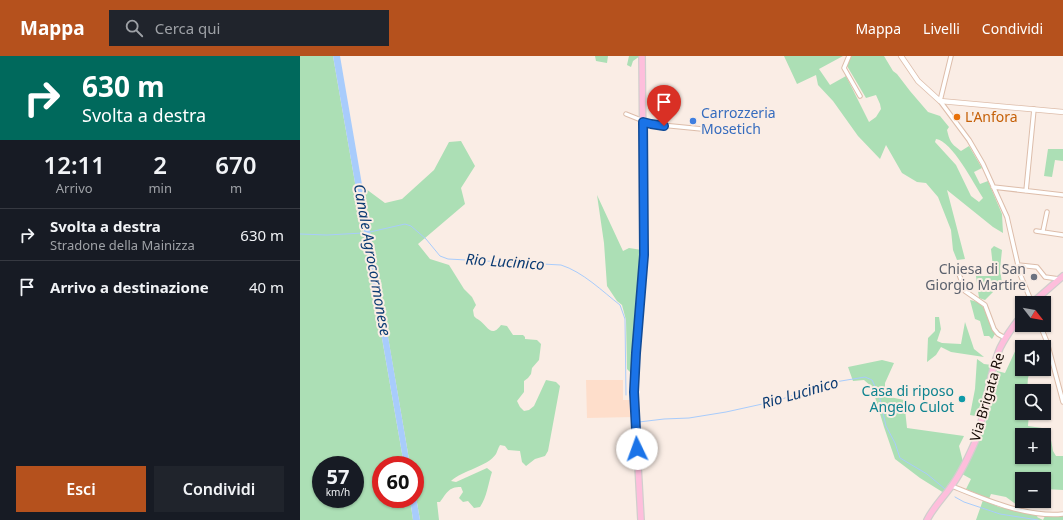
<!DOCTYPE html>
<html lang="it">
<meta charset="utf-8">
<style>
body{margin:0;font-family:"Noto Sans",sans-serif;background:#20242c;color:#f1f3f6;height:100vh;display:flex;flex-direction:column;font-size:15px;white-space:nowrap}
*{box-sizing:border-box;margin:0}
p{font-size:13px;color:#9ea1a6}
.icon{flex:none;width:22px;height:22px;fill:none;stroke:currentColor;stroke-width:2;stroke-linecap:round;stroke-linejoin:round}
.map{position:relative;flex:1;overflow:hidden}
.sheet{display:flex;flex-direction:column;background:#171b24;width:300px}
.sheet>*{flex:none}
.guide{background:#00695c;color:#fff;overflow:hidden}
.needle{width:26px;rotate:121deg}
.controls{position:absolute;left:715px;top:240px;display:grid;gap:8px}
.controls a{display:grid;place-items:center;width:36px;height:36px;border-radius:0px;background:#171b24;box-shadow:0 1px 3px #0004;font-size:20px}
.speed{position:absolute;left:12px;top:400px;display:flex;gap:8px;font-size:20px;font-weight:700;text-align:center}
.speed>*{display:grid;place-content:center;width:52px;height:52px;border-radius:50%;background:#171b24;box-shadow:0 1px 3px #0004;line-height:1}
.speed small{font-size:10px;font-weight:400}
.speed .limit{border:6px solid #d22;background:#fff;color:#111}
.pin{position:absolute;display:grid;place-items:center;width:34px;height:34px;color:#fff;margin:-41px -17px;border-radius:50% 50% 50% 0;rotate:-45deg;box-shadow:0 0 4px #0007}
.pin .icon{rotate:45deg}
.me{position:absolute;width:44px;margin:-22px;rotate:357deg;stroke-linejoin:round;filter:drop-shadow(0 0 3px #0008)}
.turn{display:flex;align-items:center;gap:14px;height:84px;padding:0 16px;font-size:18px}
.turn .icon{width:52px;height:52px;stroke-width:2.5}
.turn b{display:block;font-size:28px;line-height:34px}
.eta{display:flex;justify-content:space-evenly;align-items:center;height:68px;text-align:center}
.eta b{font-size:24px;font-weight:600;line-height:28px}
.primary-button{display:flex;gap:8px;margin-top:auto;padding:8px 16px}
.primary-button a{flex:1;height:46px;border-radius:0px;background:#b5511d;color:#fff;font-size:16px;font-weight:600;line-height:46px;text-align:center}
.primary-button a+a{background:#20242c;color:#f1f3f6}
ul{padding:0;list-style:none}
li{display:flex;align-items:center;gap:12px;height:52px;padding:0 16px;border-top:1px solid #363941}
li div{flex:1}
li b{display:block;font-size:15px}
li em{font-style:normal}
header{display:flex;align-items:center;gap:24px;box-sizing:border-box;height:56px;padding:0 20px;background:#b5511d;color:#fff}
header strong{font-size:19px}
nav{display:flex;gap:22px;margin-inline-start:auto;font-size:14px}
.search{width:280px;height:36px;background:#20242c;display:flex;align-items:center;gap:10px;box-sizing:border-box;padding:0 14px;border-radius:0px;color:#9ea1a6;font-size:15px}
main{display:flex;flex:1;min-height:0}
.map>svg:first-child{display:block}
</style>
<header>
<strong>Mappa</strong>
<div class="search"><svg class="icon" aria-label="search" viewBox="0 0 24 24"><circle cx="10" cy="10" r="6"/><path d="M15 15l6 6"/></svg>Cerca qui</div>
<nav><a>Mappa</a><a>Livelli</a><a>Condividi</a></nav>
</header>
<main>
<section class="sheet">
<div class="guide">
<div class="turn"><svg class="icon" aria-label="right" viewBox="0 0 24 24"><path d="M7 20v-9h11M14 6l5 5-5 5"/></svg><div><b>630 m</b>Svolta a destra</div></div>
</div>
<div class="eta">
<div><b>12:11</b><p>Arrivo</p></div>
<div><b>2</b><p>min</p></div>
<div><b>670</b><p>m</p></div>
</div>
<ul>
<li><svg class="icon" aria-label="right" viewBox="0 0 24 24"><path d="M7 20v-9h11M14 6l5 5-5 5"/></svg><div><b>Svolta a destra</b><p>Stradone della Mainizza</p></div><em>630 m</em></li>
<li><svg class="icon" aria-label="arrive" viewBox="0 0 24 24"><path d="M6 21V4h12l-3 4 3 4H6"/></svg><div><b>Arrivo a destinazione</b></div><em>40 m</em></li>
</ul>
<div class="primary-button"><a>Esci</a><a>Condividi</a></div>
</section>
<div class="map">
<svg width="763" height="464" viewBox="0 0 763 464">
<rect width="100%" height="100%" fill="#faede5"/>
<path fill="#fedecb" d="M286,324H323V344H332L334,361L287,362Z"/>
<path fill="#acdfb5" fill-rule="evenodd" d="M0,0H33L104,409H81V443H110L113,464H0ZM21,409H55V443H21Z
M295,0H308L307,7L296,5Z
M329,0H340L333,5L331,11L327,9Z
M484,0H543L519,13L530,29L546,20L569,66L576,61L581,53L580,48L576,39L566,42L547,10L551,0H584L593,15L597,18L610,35L628,56L640,60L649,71L647,74C650,87 652,88 661,95L669,90L682,112L674,116L680,128L688,125L702,158L703,177L693,171L647,134L665,203L657,204L653,194L651,174L638,141L626,127L617,126L602,117L586,89L580,103L558,80L533,45L518,29L516,19L497,28ZM636,83C652,85 674,128 683,142L679,146L671,140L656,109L635,86Z
M161,85L175,110L161,132L165,148L118,188L130,203L149,209L164,233L172,241L176,249L173,254L174,260C175,262 178,263 179,264C187,269 191,283 201,269L207,270L213,279H223L225,281V283L237,284L241,288L239,304L232,312L231,318L228,322L224,325V336L217,345L220,351L224,355L229,354L234,350L246,324L256,326L260,330L248,395L245,400L235,403L226,410L222,406L220,395L208,394L205,390L200,389C198,392 197,396 196,398C187,411 163,414 151,425L156,426L187,412L192,416C188,428 187,441 180,451L174,452L168,445L163,446L159,442L163,436L161,431C148,431 147,437 140,446H137L139,464H120L115,435V409H110L62,130L85,147L102,143L134,114L149,86Z
M748,93H763V105L755,104L752,121L744,120Z
M297,139L323,195L329,192L342,194L333,319L327,313L326,264L322,249L317,245L307,230L304,187Z
M694,190L702,194L700,213L703,234H695L685,244L679,242L676,220H694L691,193Z
M670,244C689,247 687,264 695,278L692,283L689,280H684L680,265L675,263Z
M635,261H639L641,273L637,285L642,287L661,288L665,266L674,293L684,301L651,296L641,291L636,299L627,306L628,282L635,275Z
M717,291L722,293V313H731L728,322L727,335H722V357H729L728,370L749,373L753,395L756,400H763V434L744,433V423H722V429L721,428L717,449L706,441L691,438L689,443L666,433L671,423L662,418L673,398L685,369L697,315L705,317ZM722,379H744V401H722Z
M677,303L684,308L692,309L681,361L670,359L675,333Z
M582,304L594,307L585,327V340L604,344L607,372L664,380L659,390L663,406L650,428L644,437L620,422L595,403L584,371L572,331L564,324L553,325L548,311Z
M683,444L699,451L738,459L737,461L743,464L745,460L754,461L763,460V464H676Z"/>
<path fill="#a8ccfc" d="M33,0H40L110,409H104Z
M115,435L120,464H113L110,443H115Z"/>
<g fill="none" stroke-linecap="round" stroke-linejoin="round">
<path stroke="#a8ccfc" stroke-width="1" d="M70,176L105,168L111,170L126,183L140,200L148,203L261,209C283,216 302,235 320,249L325,263L326,339
M0,178L27,179L63,177
M339,366L364,363L389,362L426,356L476,345L500,337L523,328L565,321L572,324L579,339L586,370L595,387L600,402L627,418L645,433
M655,441L664,446L700,458L738,464"/>
<defs>
<path id="minor" d="M549,0L544,12L560,40
M651,0L640,45L669,84L683,108L707,161L720,218L732,247
M326,58L351,68L402,73
M693,131L763,139
M726,135L734,53
M736,175L763,179
M743,175L747,156
M718,209L737,211L745,221L759,223
M659,218L665,235L685,249L694,273L698,278L705,282
M740,269L747,286L763,346
M652,430C684,443 727,462 763,458"/>
<path id="tertiary" d="M601,0L618,25L640,45L763,56"/>
<path id="primary" d="M732,247L763,220
M341,464L334,336L336,297L344,199L342,0
M627,464C633,452 642,443 650,432C660,419 668,402 675,386C687,356 687,322 700,292C706,280 714,269 722,259"/>
</defs>
<use href="#minor" stroke="#ddbdaa" stroke-width="5.5"/>
<use href="#tertiary" stroke="#ddbdaa" stroke-width="6"/>
<use href="#primary" stroke="#d1cecd" stroke-width="8"/>
<use href="#minor" stroke="#fff" stroke-width="3.5"/>
<use href="#tertiary" stroke="#fff" stroke-width="4.5"/>
<use href="#primary" stroke="#febedc" stroke-width="5.5"/>
</g>
<g fill="none" stroke-linecap="round" stroke-linejoin="round">
<defs>
<path id="route" d="M337,393L334,336L336,297L344,199L343,66L351,68L364,70"/>
</defs>
<use href="#route" stroke="#114b97" stroke-width="10"/>
<use href="#route" stroke="#1a73e8" stroke-width="7"/>
</g>
<circle fill="#e8710a" stroke="#faede5" stroke-width="1.5" cx="657" cy="61" r="4"/>
<circle fill="#3f7fe0" stroke="#faede5" stroke-width="1.5" cx="393" cy="65" r="4"/>
<circle fill="#6b7280" stroke="#faede5" stroke-width="1.5" cx="734" cy="221" r="4"/>
<circle fill="#0f9aa8" stroke="#faede5" stroke-width="1.5" cx="662" cy="343" r="4"/>
<g text-anchor="middle" stroke-width="4" stroke-linejoin="round" paint-order="stroke">
<g font-size="14" fill="#366cbe" stroke="#faede5" text-anchor="start">
<text x="401" y="62">Carrozzeria<tspan x="401" dy="16">Mosetich</tspan></text>
</g>
<g font-size="14" fill="#c56008" stroke="#faede5" text-anchor="start">
<text x="665" y="66">L'Anfora</text>
</g>
<g font-size="14" fill="#5b616d" stroke="#faede5" text-anchor="end">
<text x="726" y="218">Chiesa di San<tspan x="726" dy="16">Giorgio Martire</tspan></text>
</g>
<g font-size="14" fill="#0d838f" stroke="#faede5" text-anchor="end">
<text x="654" y="340">Casa di riposo<tspan x="654" dy="16">Angelo Culot</tspan></text>
</g>
<g font-size="14" fill="#170c06" stroke="#faede5">
<text transform="translate(687 341) rotate(-74)" y="5">Via Brigata Re</text>
</g>
<g font-size="15" font-style="italic" fill="#0b3b73" stroke="#faede5">
<text transform="translate(72 204) rotate(80)" y="5">Canale Agrocormonese</text>
<text transform="translate(205 206) rotate(4)" y="5">Rio Lucinico</text>
<text transform="translate(500 337) rotate(-16)" y="5">Rio Lucinico</text>
</g>
</g>
</svg>
<div class="controls">
<a><svg class="needle" viewBox="-14 -14 28 28"><path d="M0-13l5 13h-10z" fill="#e53935"/><path d="M0 13l5-13h-10z" fill="#9ea1a6"/></svg></a>
<a><svg class="icon" aria-label="sound" viewBox="0 0 24 24"><path d="M4 9h4l5-4v14l-5-4H4zM17 9q2 3 0 6"/></svg></a>
<a><svg class="icon" aria-label="search" viewBox="0 0 24 24"><circle cx="10" cy="10" r="6"/><path d="M15 15l6 6"/></svg></a>
<a>+</a>
<a>−</a>
</div>
<div class="speed"><div>57<small>km/h</small></div><div class="limit">60</div></div>
<div class="pin" style="left:364px;top:70px;background:#d93025"><svg class="icon" aria-label="arrive" viewBox="0 0 24 24"><path d="M6 21V4h12l-3 4 3 4H6"/></svg></div>
<svg class="me" style="left:337px;top:393px" viewBox="-20 -20 40 40"><circle r="19" fill="#fff"/><path d="M0-13L10 11 0 6-10 11z" fill="#1a73e8"/></svg>
</div>
</main>
